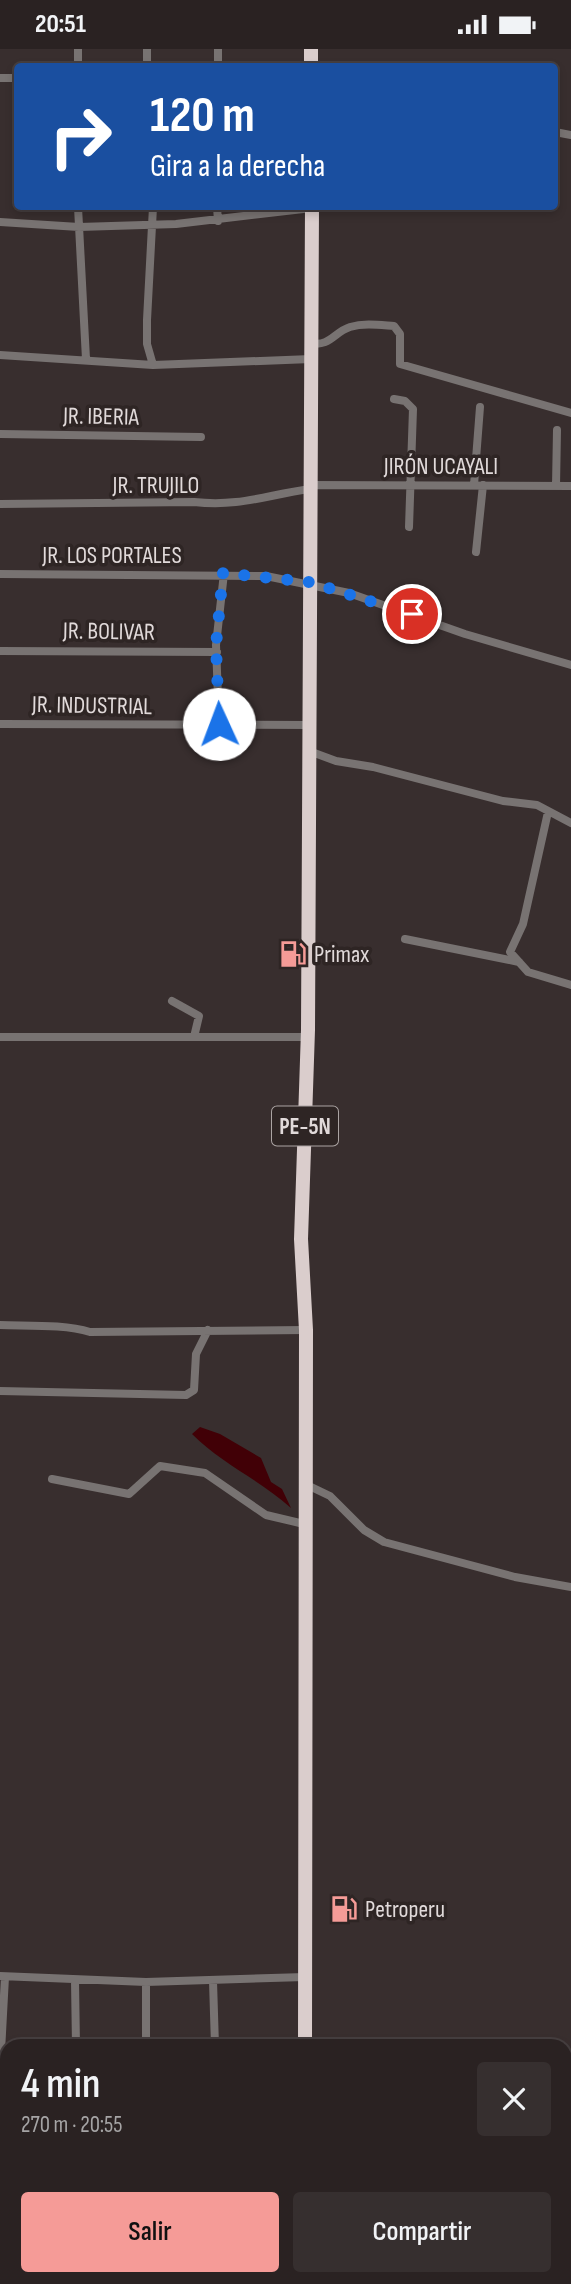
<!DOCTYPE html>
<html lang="es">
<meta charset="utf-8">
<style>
body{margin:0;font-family:"Sofia Sans Condensed",sans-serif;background:#362f2f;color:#f1f3f6;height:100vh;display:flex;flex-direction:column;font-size:26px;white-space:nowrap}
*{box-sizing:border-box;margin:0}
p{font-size:23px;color:#a5a4a5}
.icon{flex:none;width:38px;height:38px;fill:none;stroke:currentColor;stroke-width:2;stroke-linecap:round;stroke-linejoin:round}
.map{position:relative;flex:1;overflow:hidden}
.panel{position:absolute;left:0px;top:1990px;width:572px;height:247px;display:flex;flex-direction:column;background:#2a2222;border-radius:21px 21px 0 0;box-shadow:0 4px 10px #0003,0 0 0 2px #463f40}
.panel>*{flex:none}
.banner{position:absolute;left:14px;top:14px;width:544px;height:147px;border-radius:7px;box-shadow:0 4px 10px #0003,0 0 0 2px #463f40;background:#1a4fa0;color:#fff;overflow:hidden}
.pin{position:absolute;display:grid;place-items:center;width:60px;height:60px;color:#fff;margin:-30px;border:4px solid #fff;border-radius:50%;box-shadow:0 2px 7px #0007}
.me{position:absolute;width:77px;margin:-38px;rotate:358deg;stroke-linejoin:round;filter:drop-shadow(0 0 5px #0008)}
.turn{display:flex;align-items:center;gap:24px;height:147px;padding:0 21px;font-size:32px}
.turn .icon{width:91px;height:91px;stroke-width:2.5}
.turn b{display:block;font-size:49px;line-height:60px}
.round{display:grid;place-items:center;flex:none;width:74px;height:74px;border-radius:7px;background:#362f2f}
.overview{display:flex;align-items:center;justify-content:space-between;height:119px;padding:0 21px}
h1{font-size:42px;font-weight:600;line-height:52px}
.action{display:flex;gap:14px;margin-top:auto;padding:14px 21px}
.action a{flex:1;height:80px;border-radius:7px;background:#f59b97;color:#111;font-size:28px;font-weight:600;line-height:80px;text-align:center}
.action a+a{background:#362f2f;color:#f1f3f6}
.status{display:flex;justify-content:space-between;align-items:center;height:49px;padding:0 35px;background:#2a2222;direction:ltr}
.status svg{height:19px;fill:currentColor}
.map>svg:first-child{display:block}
</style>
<div class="status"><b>20:51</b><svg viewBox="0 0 49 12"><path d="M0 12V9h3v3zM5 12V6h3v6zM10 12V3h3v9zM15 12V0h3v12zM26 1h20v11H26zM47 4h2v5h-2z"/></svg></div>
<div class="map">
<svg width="571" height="2235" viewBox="0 0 571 2235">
<rect width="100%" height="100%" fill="#382e2e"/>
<path fill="#410006" d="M200,1378L220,1385L261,1409L271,1433L282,1440L291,1459C260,1431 222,1415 192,1385Z"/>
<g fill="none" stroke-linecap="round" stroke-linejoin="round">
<path stroke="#410006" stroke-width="2.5" d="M179,2230L185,2235
M6,2235L11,2230"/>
<path stroke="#787372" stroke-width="8" d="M78,18V0
M147,18V0
M218,18V0
M0,29H18
M555,83L571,86
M78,158L86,310
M217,158L218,172
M0,173L79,178L176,175L312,159
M311,294C330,298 334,283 350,278C364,274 379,276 394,277L400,285V315L571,364
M0,306L153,316L311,310
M153,316L147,295V271L153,158
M394,350L405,352L413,360L409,478
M0,385L201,388
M310,436L571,437
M474,436L480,358
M556,437L557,381
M0,455L194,453C240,458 266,446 310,440
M476,503L483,436
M0,525L266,527L349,544L465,585L571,616
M0,602L217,603
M0,675L309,676
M219,675L216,596L224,524
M309,702L336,712L373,718L503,752L537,756L571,774
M548,763L523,875L510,903L528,923L571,936
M405,890L519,913
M172,952L199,967L194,988
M0,988H308
M0,1276C28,1277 65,1275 90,1283L306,1281
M0,1342L186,1346L194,1341L196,1305L208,1281
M52,1430L129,1445L160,1417L205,1424L266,1466L304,1475
M305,1435L330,1447L364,1481L384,1493L515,1528L571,1538
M0,1927L146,1933L305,1928
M75,1932L76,1997
M213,1932L215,1997
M146,1997V1933
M0,2021L5,1928
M0,2097L7,2099
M0,2157H7
M565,2195L571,2194
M340,2235L341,2230
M513,2235L514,2230"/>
<path stroke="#dacdcc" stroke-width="14" d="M311,18V0
M305,1997L306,1281L301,1190L308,981L312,158
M303,2235V2230"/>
</g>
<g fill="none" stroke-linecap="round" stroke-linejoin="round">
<path stroke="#1a73e8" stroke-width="12" stroke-dasharray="0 21.6" d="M219,675L216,596L223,524L309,533L412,565"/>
</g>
<defs>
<symbol id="fuel-bare" viewBox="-9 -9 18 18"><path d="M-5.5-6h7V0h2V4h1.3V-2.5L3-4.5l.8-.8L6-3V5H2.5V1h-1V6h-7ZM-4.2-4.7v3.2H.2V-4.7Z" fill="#f59b97" stroke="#2e2524" stroke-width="2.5" paint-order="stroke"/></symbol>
</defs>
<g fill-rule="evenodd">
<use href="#fuel-bare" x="274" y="886" width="38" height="38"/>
<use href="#fuel-bare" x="325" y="1841" width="38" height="38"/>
</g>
<g text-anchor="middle" stroke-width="7" stroke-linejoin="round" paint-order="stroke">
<rect fill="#2e2524" stroke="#aba4a3" stroke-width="2" x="272" y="1057.5" width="66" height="39" rx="5"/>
<g font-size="23" font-weight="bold" fill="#e1dada">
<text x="305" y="1085">PE-5N</text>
</g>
<g font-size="24" fill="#e1dada" stroke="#2e2524">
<text transform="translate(101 367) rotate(1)" y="8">JR. IBERIA</text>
<text x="441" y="425">JIRÓN UCAYALI</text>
<text x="156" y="444">JR. TRUJILO</text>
<text x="112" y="514">JR. LOS PORTALES</text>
<text transform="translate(109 582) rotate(1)" y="8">JR. BOLIVAR</text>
<text transform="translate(92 656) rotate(1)" y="8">JR. INDUSTRIAL</text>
</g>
<g font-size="24" fill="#e1dada" stroke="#2e2524" text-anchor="start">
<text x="314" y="913">Primax</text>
<text x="365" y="1868">Petroperu</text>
</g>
</g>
</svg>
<div class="pin" style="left:412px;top:565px;background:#d93025"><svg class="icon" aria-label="arrive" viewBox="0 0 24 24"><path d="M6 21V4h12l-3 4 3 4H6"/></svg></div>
<svg class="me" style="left:219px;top:675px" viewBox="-20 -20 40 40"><circle r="19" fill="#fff"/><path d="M0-13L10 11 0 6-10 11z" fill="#1a73e8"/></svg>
<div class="banner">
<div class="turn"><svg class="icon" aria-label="right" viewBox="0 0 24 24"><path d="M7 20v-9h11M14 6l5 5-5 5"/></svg><div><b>120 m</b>Gira a la derecha</div></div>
</div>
<section class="panel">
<div class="overview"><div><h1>4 min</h1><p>270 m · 20:55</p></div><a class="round"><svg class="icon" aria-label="close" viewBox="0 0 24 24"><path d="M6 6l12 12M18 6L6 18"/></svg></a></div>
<div class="action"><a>Salir</a><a>Compartir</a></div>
</section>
</div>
